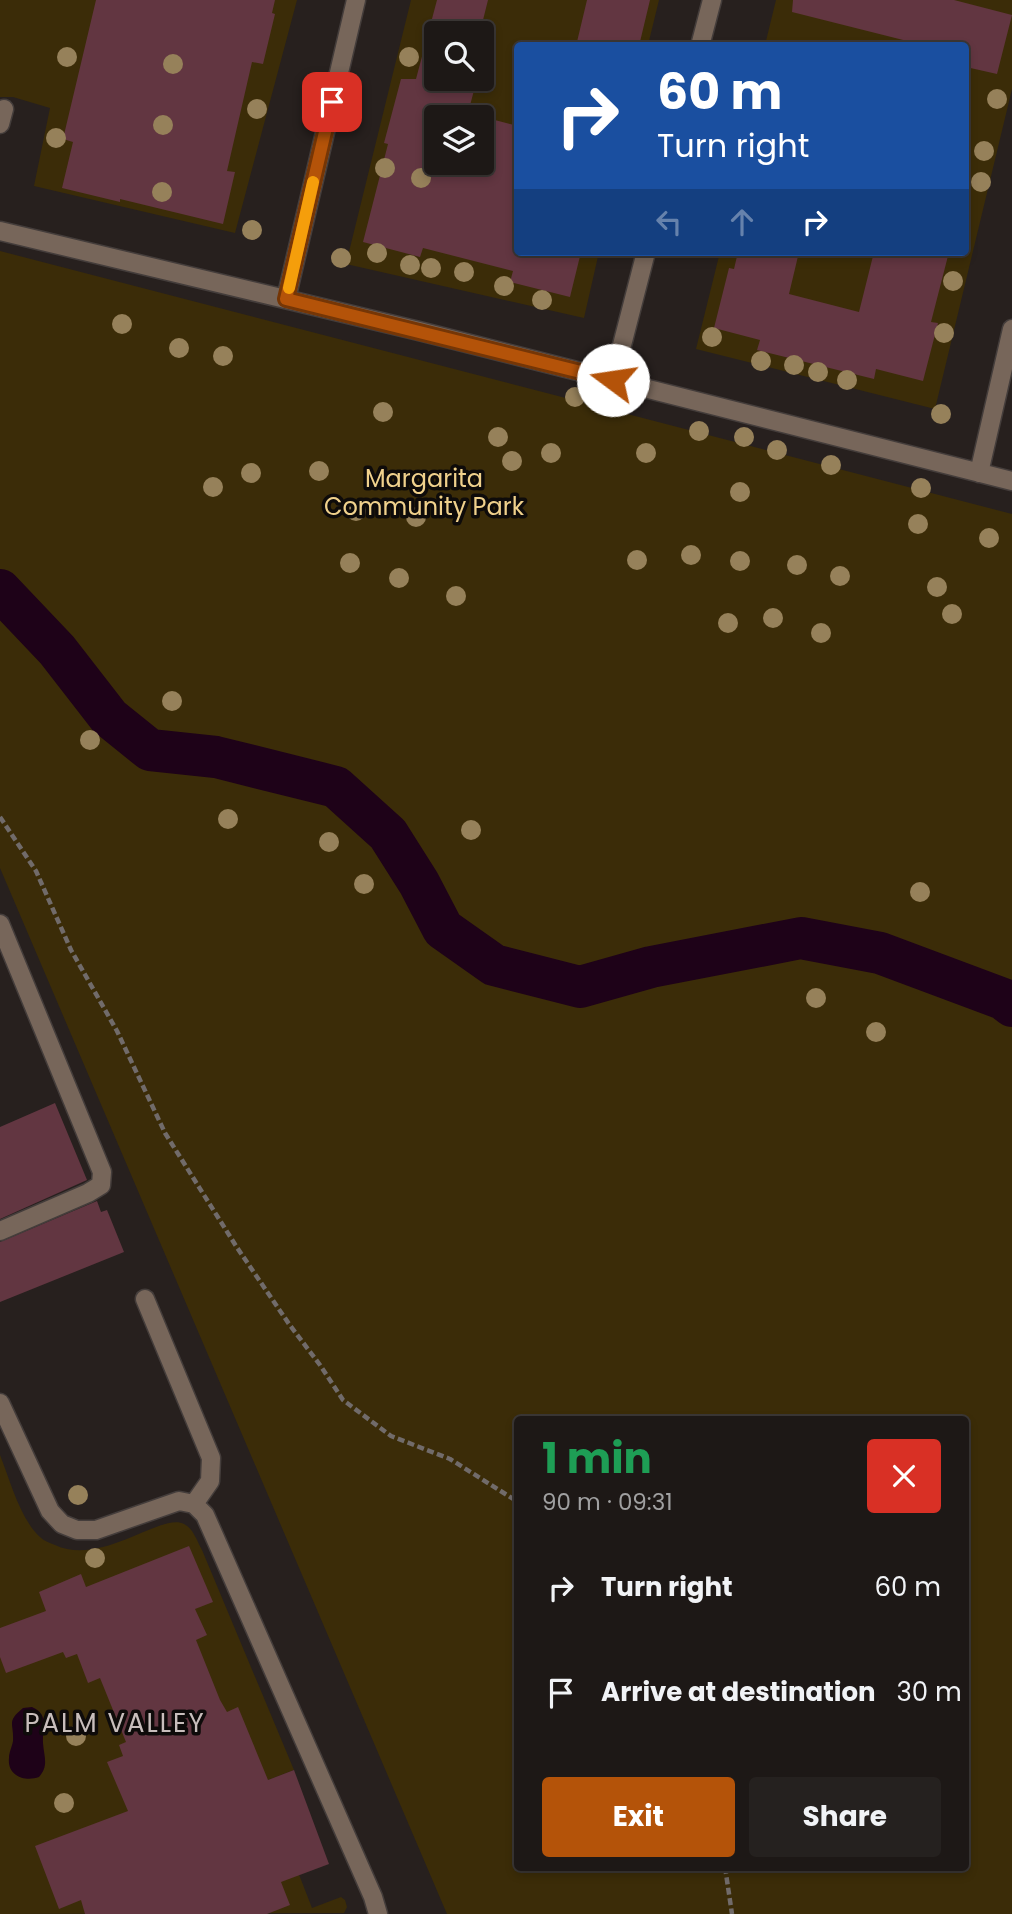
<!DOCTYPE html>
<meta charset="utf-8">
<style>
body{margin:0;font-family:Poppins,sans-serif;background:#25211f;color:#f1f3f6;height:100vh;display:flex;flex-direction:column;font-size:26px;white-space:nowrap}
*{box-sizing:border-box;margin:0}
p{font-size:23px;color:#a0a0a1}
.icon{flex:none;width:38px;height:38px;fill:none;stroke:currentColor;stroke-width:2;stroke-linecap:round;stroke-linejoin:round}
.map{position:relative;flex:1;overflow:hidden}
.drawer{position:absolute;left:514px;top:1416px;width:455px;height:455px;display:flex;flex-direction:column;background:#1d1816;border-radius:7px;box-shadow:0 4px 10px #0003,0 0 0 2px #3b3735}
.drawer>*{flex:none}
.top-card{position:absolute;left:514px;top:42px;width:455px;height:214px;border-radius:7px;box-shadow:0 4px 10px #0003,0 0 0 2px #3b3735;background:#1a4fa0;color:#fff;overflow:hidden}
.tools{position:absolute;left:424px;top:21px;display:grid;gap:14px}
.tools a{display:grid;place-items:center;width:70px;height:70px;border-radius:7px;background:#1d1816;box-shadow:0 4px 10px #0003,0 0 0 2px #3b3735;font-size:35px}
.pin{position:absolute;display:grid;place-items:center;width:60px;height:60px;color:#fff;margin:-30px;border-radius:14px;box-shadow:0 4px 10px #0006}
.me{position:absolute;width:77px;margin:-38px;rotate:284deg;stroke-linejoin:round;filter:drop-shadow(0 0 5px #0008)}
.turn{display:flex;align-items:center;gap:24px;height:147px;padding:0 28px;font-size:32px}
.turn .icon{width:91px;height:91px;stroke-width:2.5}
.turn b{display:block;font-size:49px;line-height:60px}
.lanes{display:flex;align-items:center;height:66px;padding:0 28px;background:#0003;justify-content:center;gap:35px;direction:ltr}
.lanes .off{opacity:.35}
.round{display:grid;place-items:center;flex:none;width:74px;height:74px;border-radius:7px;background:#25211f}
.summary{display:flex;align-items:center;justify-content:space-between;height:119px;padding:0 28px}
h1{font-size:42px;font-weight:700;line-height:52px;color:#1e9e55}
.button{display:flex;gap:14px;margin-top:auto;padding:14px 28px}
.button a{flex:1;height:80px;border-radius:7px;background:#b45309;color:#fff;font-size:28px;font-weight:700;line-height:80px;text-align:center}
.button a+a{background:#25211f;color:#f1f3f6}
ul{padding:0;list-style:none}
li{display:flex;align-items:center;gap:21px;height:105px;padding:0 28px}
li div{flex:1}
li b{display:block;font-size:26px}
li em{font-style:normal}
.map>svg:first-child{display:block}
</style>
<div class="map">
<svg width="1012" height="1914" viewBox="0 0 1012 1914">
<rect width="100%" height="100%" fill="#27201e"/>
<path fill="#3b2c08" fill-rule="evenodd" d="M0,0H297L235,233L34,186L50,108L13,97H0Z
M411,0H659L648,45L518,46V252H599L584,318L346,264ZM436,33H481V79H436ZM436,117H481V163H436Z
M776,0H1012V89L935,409L696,349L720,252H966V46L765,45Z
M0,251L1012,514V1914H447L0,868ZM966,1419V1867H518V1419Z
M0,1455C10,1480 20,1519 40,1537C44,1541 50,1543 55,1545C102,1567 161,1512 184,1524C193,1528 197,1541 202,1550L294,1770L263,1782L312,1908L341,1897L345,1900L347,1907L344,1913L0,1914Z"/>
<path fill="#1e0218" d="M32,1707C50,1715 42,1729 43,1743C44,1757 49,1766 39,1777C25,1782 7,1776 9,1758C9,1752 12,1747 13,1741C14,1723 6,1722 23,1708Z"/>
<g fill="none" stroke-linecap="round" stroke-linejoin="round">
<path stroke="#1e0218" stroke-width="42" d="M0,590L57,650L109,717L150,750L216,757L336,787L388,834L419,883L443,929L494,965L580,987L651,967L801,938L880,953L1003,999L1012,1006"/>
</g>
<path fill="#623641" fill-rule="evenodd" d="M96,0H275L272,13L275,14L263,64L252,62L227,171L235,172L223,224L120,199V202L62,188L73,142L63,139Z
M437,0H488L482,24L491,26L481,64V33H436V79H477L468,113L518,126V252H581L570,297L510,282L513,271L423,248L420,257L363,242L388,144L384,143L401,79H416ZM436,117H481V163H436Z
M587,0H650L639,46H576Z
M793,0H954L1012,15L997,74L966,67V46H927L792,12Z
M738,252H799L789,294L859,312L874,252H949L931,322L938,323L923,381L876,369L874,379L757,350L760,340L714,328L729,268L734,269Z
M55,1103L87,1180L0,1219V1127Z
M97,1201L101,1212L107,1210L124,1252L0,1302V1242Z
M189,1546L213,1602L195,1609L207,1635L196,1640L220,1700L227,1712L238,1707L268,1780L294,1770L329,1864L281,1882L290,1905L267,1914H85L81,1900L59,1909L35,1846L128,1811L107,1762L123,1756L119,1745L126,1742L100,1678L88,1683L77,1654L66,1658L63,1652L6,1673L0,1657V1628L46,1611L39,1592L81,1574L86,1587Z"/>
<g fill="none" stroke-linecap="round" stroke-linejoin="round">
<defs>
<path id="lane" d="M700,46L712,0
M0,124L4,109
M0,231L419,331L1012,481
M286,299L356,0
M613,380L646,252
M979,473L1012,329
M0,924L102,1172L101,1185L88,1193L0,1231
M145,1299L211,1458L210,1481L194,1504
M0,1403L50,1511L62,1524L77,1530H96L179,1501L194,1504L205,1515L373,1897L378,1914"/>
</defs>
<use href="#lane" stroke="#443d3b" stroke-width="21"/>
<path stroke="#716b6a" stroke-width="4.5" stroke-dasharray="7 3.5" stroke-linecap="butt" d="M0,817L36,871L71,950L117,1031L165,1133L236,1246L289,1324L320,1365L343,1400L391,1436L450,1459L518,1502
M725,1867L732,1914"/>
<use href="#lane" stroke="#77665a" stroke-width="18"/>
</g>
<g fill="#96815a">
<circle cx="67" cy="57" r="10"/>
<circle cx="409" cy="57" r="10"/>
<circle cx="173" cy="64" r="10"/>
<circle cx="997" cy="99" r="10"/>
<circle cx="257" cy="109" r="10"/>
<circle cx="163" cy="125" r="10"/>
<circle cx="56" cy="138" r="10"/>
<circle cx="984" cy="151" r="10"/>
<circle cx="385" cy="168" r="10"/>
<circle cx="421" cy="178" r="10"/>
<circle cx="981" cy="182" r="10"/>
<circle cx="162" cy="192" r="10"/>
<circle cx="252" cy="230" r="10"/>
<circle cx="377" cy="253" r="10"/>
<circle cx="341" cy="258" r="10"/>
<circle cx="410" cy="265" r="10"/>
<circle cx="431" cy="268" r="10"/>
<circle cx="464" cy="272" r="10"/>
<circle cx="953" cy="281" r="10"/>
<circle cx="504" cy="286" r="10"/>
<circle cx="542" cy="300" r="10"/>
<circle cx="122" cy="324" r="10"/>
<circle cx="944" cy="333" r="10"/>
<circle cx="712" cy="337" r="10"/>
<circle cx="179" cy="348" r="10"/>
<circle cx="223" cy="356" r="10"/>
<circle cx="761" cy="361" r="10"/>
<circle cx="794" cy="365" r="10"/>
<circle cx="818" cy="372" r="10"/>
<circle cx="847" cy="380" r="10"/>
<circle cx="575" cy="397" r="10"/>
<circle cx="383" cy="412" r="10"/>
<circle cx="941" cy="414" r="10"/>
<circle cx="699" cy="431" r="10"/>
<circle cx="498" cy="437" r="10"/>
<circle cx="744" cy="437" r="10"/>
<circle cx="777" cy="450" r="10"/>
<circle cx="551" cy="453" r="10"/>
<circle cx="646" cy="453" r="10"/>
<circle cx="512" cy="461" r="10"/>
<circle cx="831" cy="465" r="10"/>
<circle cx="319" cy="471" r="10"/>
<circle cx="251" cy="473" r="10"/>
<circle cx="213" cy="487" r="10"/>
<circle cx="921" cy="488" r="10"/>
<circle cx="740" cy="492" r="10"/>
<circle cx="356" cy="511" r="10"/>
<circle cx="416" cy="517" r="10"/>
<circle cx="918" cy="524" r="10"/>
<circle cx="989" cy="538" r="10"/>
<circle cx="691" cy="555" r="10"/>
<circle cx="637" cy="560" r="10"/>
<circle cx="740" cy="561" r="10"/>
<circle cx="350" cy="563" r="10"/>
<circle cx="797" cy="565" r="10"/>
<circle cx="840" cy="576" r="10"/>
<circle cx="399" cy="578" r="10"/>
<circle cx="937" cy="587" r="10"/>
<circle cx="456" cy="596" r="10"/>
<circle cx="952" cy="614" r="10"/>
<circle cx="773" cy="618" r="10"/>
<circle cx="728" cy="623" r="10"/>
<circle cx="821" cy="633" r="10"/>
<circle cx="172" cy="701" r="10"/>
<circle cx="90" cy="740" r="10"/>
<circle cx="228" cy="819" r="10"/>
<circle cx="471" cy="830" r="10"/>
<circle cx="329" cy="842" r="10"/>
<circle cx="364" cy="884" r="10"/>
<circle cx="920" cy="892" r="10"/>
<circle cx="816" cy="998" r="10"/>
<circle cx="876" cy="1032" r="10"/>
<circle cx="78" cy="1495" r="10"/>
<circle cx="95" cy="1558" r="10"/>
<circle cx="76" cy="1736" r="10"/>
<circle cx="64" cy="1803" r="10"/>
</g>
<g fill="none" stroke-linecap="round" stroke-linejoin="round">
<defs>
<path id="route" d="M332,102L286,299L613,380"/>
</defs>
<use href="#route" stroke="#753606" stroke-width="18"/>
<use href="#route" stroke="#b45309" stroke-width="12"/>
<path stroke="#f59e0b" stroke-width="12" d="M289,288L313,182"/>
</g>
<g text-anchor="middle" stroke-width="7" stroke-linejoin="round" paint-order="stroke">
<g font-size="24" fill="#f0d18c" stroke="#0e0b0a">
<text x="424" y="487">Margarita<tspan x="424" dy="28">Community Park</tspan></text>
</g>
<g font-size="26" letter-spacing="2" fill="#c8bebc" stroke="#0e0b0a">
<text x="115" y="1732">PALM VALLEY</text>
</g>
</g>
</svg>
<div class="tools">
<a><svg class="icon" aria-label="search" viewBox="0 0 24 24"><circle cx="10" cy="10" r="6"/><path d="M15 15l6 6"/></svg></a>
<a><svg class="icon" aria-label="layers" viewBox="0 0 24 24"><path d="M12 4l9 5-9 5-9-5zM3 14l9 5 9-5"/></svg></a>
</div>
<div class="pin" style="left:332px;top:102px;background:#d93025"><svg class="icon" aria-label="arrive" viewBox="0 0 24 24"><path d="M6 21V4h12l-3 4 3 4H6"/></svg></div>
<svg class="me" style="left:613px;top:380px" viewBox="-20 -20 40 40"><circle r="19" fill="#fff"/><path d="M0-13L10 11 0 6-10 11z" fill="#b45309"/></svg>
<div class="top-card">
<div class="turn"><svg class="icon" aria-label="right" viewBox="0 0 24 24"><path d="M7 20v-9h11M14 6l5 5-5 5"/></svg><div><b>60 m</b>Turn right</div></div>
<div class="lanes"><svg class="icon off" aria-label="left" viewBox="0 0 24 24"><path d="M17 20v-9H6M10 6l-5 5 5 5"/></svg><svg class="icon off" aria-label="ahead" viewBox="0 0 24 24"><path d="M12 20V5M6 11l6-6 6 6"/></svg><svg class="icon" aria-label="right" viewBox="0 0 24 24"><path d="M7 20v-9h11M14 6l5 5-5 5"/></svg></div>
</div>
<section class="drawer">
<div class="summary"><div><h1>1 min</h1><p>90 m · 09:31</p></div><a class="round" style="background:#d93025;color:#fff"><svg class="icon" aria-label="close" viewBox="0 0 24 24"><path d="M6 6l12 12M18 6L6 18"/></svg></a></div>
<ul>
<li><svg class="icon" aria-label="right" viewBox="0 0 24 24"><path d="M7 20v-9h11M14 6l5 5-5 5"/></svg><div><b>Turn right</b></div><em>60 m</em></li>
<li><svg class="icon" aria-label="arrive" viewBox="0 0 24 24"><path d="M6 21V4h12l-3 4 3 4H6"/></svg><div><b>Arrive at destination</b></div><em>30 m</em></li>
</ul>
<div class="button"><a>Exit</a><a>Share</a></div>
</section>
</div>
